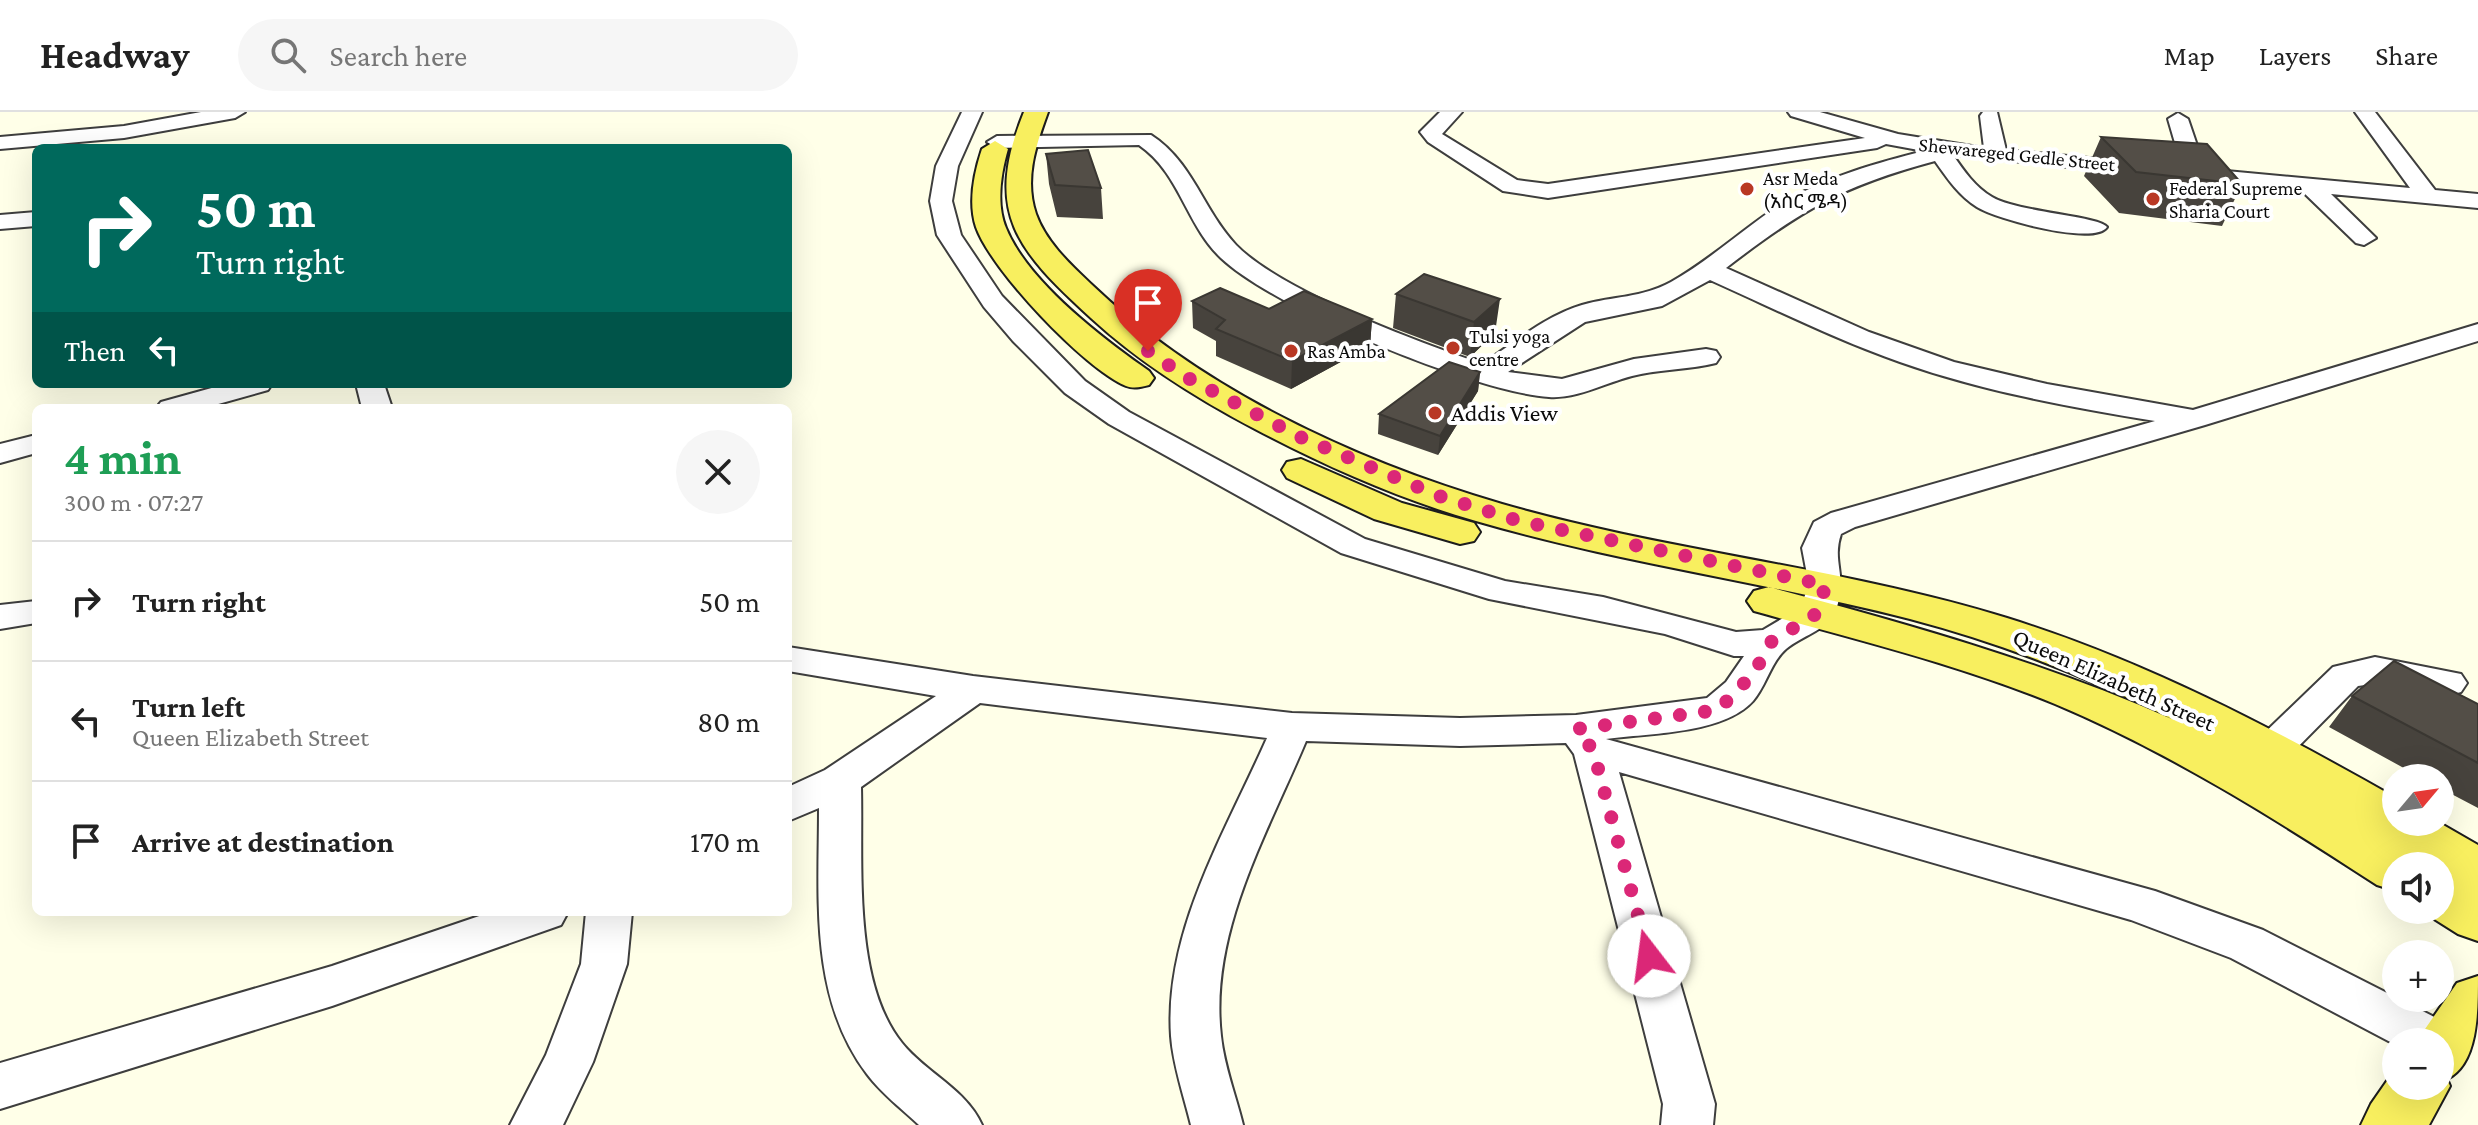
<!DOCTYPE html>
<meta charset="utf-8">
<style>
body{margin:0;font-family:"Crimson Pro","Noto Sans Ethiopic",serif;background:#f6f6f6;color:#222;height:100vh;display:flex;flex-direction:column;font-size:30px;white-space:nowrap}
*{box-sizing:border-box;margin:0}
p{font-size:26px;color:#767676}
.icon{flex:none;width:44px;height:44px;fill:none;stroke:currentColor;stroke-width:2;stroke-linecap:round;stroke-linejoin:round}
.map{position:relative;flex:1;overflow:hidden}
.details{position:absolute;left:32px;top:292px;width:760px;height:512px;display:flex;flex-direction:column;background:#fff;border-radius:12px;box-shadow:0 8px 32px #0002}
.details>*{flex:none}
.hud{position:absolute;left:32px;top:32px;width:760px;height:244px;border-radius:12px;box-shadow:0 8px 32px #0002;background:#00695c;color:#fff;overflow:hidden}
.needle{width:52px;rotate:61deg}
.fabs{position:absolute;left:2382px;top:652px;display:grid;gap:16px}
.fabs a{display:grid;place-items:center;width:72px;height:72px;border-radius:50%;background:#fff;box-shadow:0 8px 32px #0002;font-size:40px}
.pin{position:absolute;display:grid;place-items:center;width:68px;height:68px;color:#fff;margin:-82px -34px;border-radius:50% 50% 50% 0;rotate:-45deg;box-shadow:0 0 8px #0007}
.pin .icon{rotate:45deg}
.me{position:absolute;width:88px;margin:-44px;rotate:345deg;stroke-linejoin:round;filter:drop-shadow(0 0 6px #0008)}
.turn{display:flex;align-items:center;gap:28px;height:168px;padding:0 32px;font-size:36px}
.turn .icon{width:104px;height:104px;stroke-width:2.5}
.turn b{display:block;font-size:56px;line-height:68px}
.then{display:flex;align-items:center;height:76px;padding:0 32px;background:#0003;gap:16px;font-size:30px}
.round{display:grid;place-items:center;flex:none;width:84px;height:84px;border-radius:42px;background:#f6f6f6}
.headline{display:flex;align-items:center;justify-content:space-between;height:136px;padding:0 32px}
h1{font-size:48px;font-weight:700;line-height:60px;color:#1e9e55}
ul{padding:0;list-style:none}
li{display:flex;align-items:center;gap:24px;height:120px;padding:0 32px;border-top:2px solid #e0e0e0}
li div{flex:1}
li b{display:block;font-size:30px}
li em{font-style:normal}
header{display:flex;align-items:center;gap:48px;box-sizing:border-box;height:112px;padding:0 40px;background:#fff;border-bottom:2px solid #e0e0e0}
header strong{font-size:38px}
nav{display:flex;gap:44px;margin-inline-start:auto;font-size:28px}
.search{width:560px;height:72px;background:#f6f6f6;display:flex;align-items:center;gap:20px;box-sizing:border-box;padding:0 28px;border-radius:44px;color:#767676;font-size:30px}
.map>svg:first-child{display:block}
</style>
<header>
<strong>Headway</strong>
<div class="search"><svg class="icon" aria-label="search" viewBox="0 0 24 24"><circle cx="10" cy="10" r="6"/><path d="M15 15l6 6"/></svg>Search here</div>
<nav><a>Map</a><a>Layers</a><a>Share</a></nav>
</header>
<div class="map">
<svg width="2478" height="1013" viewBox="0 0 2478 1013">
<rect width="100%" height="100%" fill="#ffffe8"/>
<g fill="none" stroke-linecap="round" stroke-linejoin="round">
<defs>
<path id="minor" d="M201,0H245L235,6L124,26L0,37V25L124,14Z
M962,0H982L958,54L952,89L961,123L1002,184L1085,269L1129,300L1365,427L1505,469L1603,485L1736,520L1763,518L1800,496L1809,473L1802,436L1814,410L1831,401L2155,309C2069,295 1982,279 1900,250C1834,227 1773,196 1710,168L1662,194L1585,210L1508,260L1562,267L1634,247L1706,237L1716,239L1720,245L1716,251C1688,258 1659,257 1632,264C1605,271 1577,287 1549,285C1475,280 1275,197 1221,146C1186,113 1180,61 1139,33L997,36L987,30L997,24L1151,23C1193,50 1203,98 1236,133C1282,180 1418,230 1482,252C1514,231 1545,204 1582,193C1613,184 1642,186 1671,170C1712,147 1746,114 1786,89C1829,64 1877,51 1924,39L1886,32L1877,36L1548,86L1503,79L1428,30L1420,20L1440,0H1462L1442,22L1517,68L1548,72L1865,26L1791,4L1788,0H1820L1898,22L1984,36L1980,4L1983,0H1997L2006,38L2182,55L2168,7L2178,1L2188,7L2205,57L2410,76L2355,0H2375L2435,78L2478,82V96L2331,82L2376,126L2364,133L2356,131L2302,79L1953,43C1964,59 1975,75 1992,85C2017,100 2099,104 2107,115C2094,134 1996,107 1977,95C1959,84 1947,66 1935,49C1842,74 1801,98 1726,156L1869,220L1954,250L2047,272L2193,298L2478,212V229L2205,313L1855,415L1841,422C1831,451 1849,465 1835,500C1826,519 1801,524 1786,537C1771,550 1766,574 1753,589C1723,622 1650,621 1606,627L2155,779L2263,818L2454,915L2462,930L2454,945L2440,951V930H2396V933L2231,846L2131,808L1619,660L1715,992L1713,1013H1661L1663,992L1574,642L1566,631L1460,634L1306,629C1267,722 1209,821 1221,924C1224,954 1236,984 1243,1013H1191C1184,984 1173,953 1171,924C1164,819 1226,719 1267,626L980,591L861,675C863,751 852,869 902,931C926,961 966,977 982,1013H919C902,997 881,981 867,962C809,886 819,785 819,696L788,709V675L825,658L936,584L788,559V535L973,564L1292,601L1460,606L1576,603L1707,586L1726,570L1744,544H1734L1665,522L1489,487L1341,441L1109,312L1065,281L1013,229L984,195L937,123L930,89L936,54Z
M36,100V114L0,117V103Z
M226,272H272L268,278L204,296H156L161,290Z
M356,272H384L392,296H362Z
M36,323V341L0,351V332Z
M36,489V511L0,517V493Z
M2375,545L2461,562L2467,571L2461,580C2428,590 2393,567 2358,574L2283,650L2269,654L2255,650L2249,640L2255,630L2333,555Z
M491,800H568L561,813L332,894L0,997V951L332,854Z
M586,800H632L627,852L593,950L563,1013H510L546,943L581,852Z"/>
<path id="major" d="M1024,0H1048C1036,33 1024,67 1036,102C1046,130 1070,152 1091,172C1202,278 1355,349 1502,392C1668,440 1842,455 2007,506C2145,549 2271,615 2396,686V710H2438L2478,733V829L2458,822L2420,798H2440V754H2426L2418,749L2421,754H2396V779L2377,773C2274,706 2169,640 2055,592C1958,552 1854,527 1754,499L1747,489L1754,479L1769,475C1908,512 2043,550 2174,608C2090,566 2002,531 1910,507C1767,470 1619,451 1476,409C1399,387 1325,354 1255,317C1196,286 1140,251 1091,206C1017,138 983,101 1024,0Z
M995,29L1008,37C1001,61 996,92 1006,116C1028,170 1102,226 1149,259L1154,266L1149,273C1141,275 1134,277 1126,274C1084,256 991,158 976,115C968,91 974,61 982,37Z
M1301,347L1402,391L1474,411L1480,420L1474,429L1460,432L1374,407L1287,366L1282,358L1287,350Z
M2478,864C2478,901 2478,952 2447,967L2450,974L2429,1013H2361L2371,992L2396,956V974H2440V930H2416L2457,871Z"/>
</defs>
<use href="#minor" stroke="#3e3e3e" stroke-width="4"/>
<use href="#major" stroke="#1c1c1c" stroke-width="4"/>
<use href="#minor" fill="#fff" fill-rule="evenodd"/>
<use href="#major" fill="#f8ef5f" fill-rule="evenodd"/>
</g>
<path fill="#47433d" d="M2101,25L2242,72L2222,114L2119,101L2084,64Z
M1046,42L1101,76L1103,107L1057,105L1049,72Z
M1424,162L1495,221L1470,245L1393,216L1396,182Z
M1192,189L1372,207L1370,234L1291,277L1216,244V229L1193,216Z
M1480,260L1478,279L1438,343L1378,322L1379,302Z
M2352,584L2478,592V696L2440,676V666H2422L2329,615Z"/>
<path fill="#3a3732" d="M1500,187L1495,221L1470,245L1474,210Z
M1372,207L1370,234L1291,277L1292,249Z
M1480,260L1478,279L1438,343L1440,324Z"/>
<path fill="#534e47" stroke="#3a3732" stroke-width="2" d="M2101,25L2207,32L2242,72L2136,60Z
M1088,38L1101,76L1055,73L1046,42Z
M1424,162L1500,187L1474,210L1396,182Z
M1220,176L1269,197L1304,179L1372,207L1292,249L1216,217L1225,208L1192,189Z
M1449,250L1480,260L1440,324L1379,302Z
M2394,549L2478,592V651L2352,584Z"/>
<g fill="none" stroke-linecap="round" stroke-linejoin="round">
<path stroke="#db2777" stroke-width="14" stroke-dasharray="0 25.2" d="M1148,239L1186,265L1300,325L1439,384L1519,409L1826,473L1816,502L1771,530L1754,561L1718,598L1576,617L1593,638L1649,844"/>
</g>
<g fill="#b93824" stroke="#fff" stroke-width="3">
<circle cx="1747" cy="77" r="8"/>
<circle cx="2153" cy="87" r="8"/>
<circle cx="1453" cy="236" r="8"/>
<circle cx="1291" cy="239" r="8"/>
<circle cx="1435" cy="301" r="8"/>
</g>
<g text-anchor="middle" stroke-width="8" stroke-linejoin="round" paint-order="stroke">
<g font-size="20" fill="#0b0b0b" stroke="#fff">
<text transform="translate(2017 42) rotate(6)" y="7">Shewareged Gedle Street</text>
</g>
<g font-size="20" fill="#0b0b0b" stroke="#fff" text-anchor="start">
<text x="1763" y="73">Asr Meda<tspan x="1763" dy="23">(አስር ሜዳ)</tspan></text>
<text x="2169" y="83">Federal Supreme<tspan x="2169" dy="23">Sharia Court</tspan></text>
<text x="1469" y="231">Tulsi yoga<tspan x="1469" dy="23">centre</tspan></text>
<text x="1307" y="246">Ras Amba</text>
</g>
<g font-size="24" fill="#0b0b0b" stroke="#fff" text-anchor="start">
<text x="1451" y="309">Addis View</text>
</g>
<g font-size="24" fill="#0b0b0b" stroke="#fff">
<text transform="translate(2114 568) rotate(24)" y="8">Queen Elizabeth Street</text>
</g>
</g>
</svg>
<div class="fabs">
<a><svg class="needle" viewBox="-14 -14 28 28"><path d="M0-13l5 13h-10z" fill="#e53935"/><path d="M0 13l5-13h-10z" fill="#767676"/></svg></a>
<a><svg class="icon" aria-label="sound" viewBox="0 0 24 24"><path d="M4 9h4l5-4v14l-5-4H4zM17 9q2 3 0 6"/></svg></a>
<a>+</a>
<a>−</a>
</div>
<div class="pin" style="left:1148px;top:239px;background:#d93025"><svg class="icon" aria-label="arrive" viewBox="0 0 24 24"><path d="M6 21V4h12l-3 4 3 4H6"/></svg></div>
<svg class="me" style="left:1649px;top:844px" viewBox="-20 -20 40 40"><circle r="19" fill="#fff"/><path d="M0-13L10 11 0 6-10 11z" fill="#db2777"/></svg>
<div class="hud">
<div class="turn"><svg class="icon" aria-label="right" viewBox="0 0 24 24"><path d="M7 20v-9h11M14 6l5 5-5 5"/></svg><div><b>50 m</b>Turn right</div></div>
<div class="then">Then<svg class="icon" aria-label="left" viewBox="0 0 24 24"><path d="M17 20v-9H6M10 6l-5 5 5 5"/></svg></div>
</div>
<section class="details">
<div class="headline"><div><h1>4 min</h1><p>300 m · 07:27</p></div><a class="round"><svg class="icon" aria-label="close" viewBox="0 0 24 24"><path d="M6 6l12 12M18 6L6 18"/></svg></a></div>
<ul>
<li><svg class="icon" aria-label="right" viewBox="0 0 24 24"><path d="M7 20v-9h11M14 6l5 5-5 5"/></svg><div><b>Turn right</b></div><em>50 m</em></li>
<li><svg class="icon" aria-label="left" viewBox="0 0 24 24"><path d="M17 20v-9H6M10 6l-5 5 5 5"/></svg><div><b>Turn left</b><p>Queen Elizabeth Street</p></div><em>80 m</em></li>
<li><svg class="icon" aria-label="arrive" viewBox="0 0 24 24"><path d="M6 21V4h12l-3 4 3 4H6"/></svg><div><b>Arrive at destination</b></div><em>170 m</em></li>
</ul>
</section>
</div>
